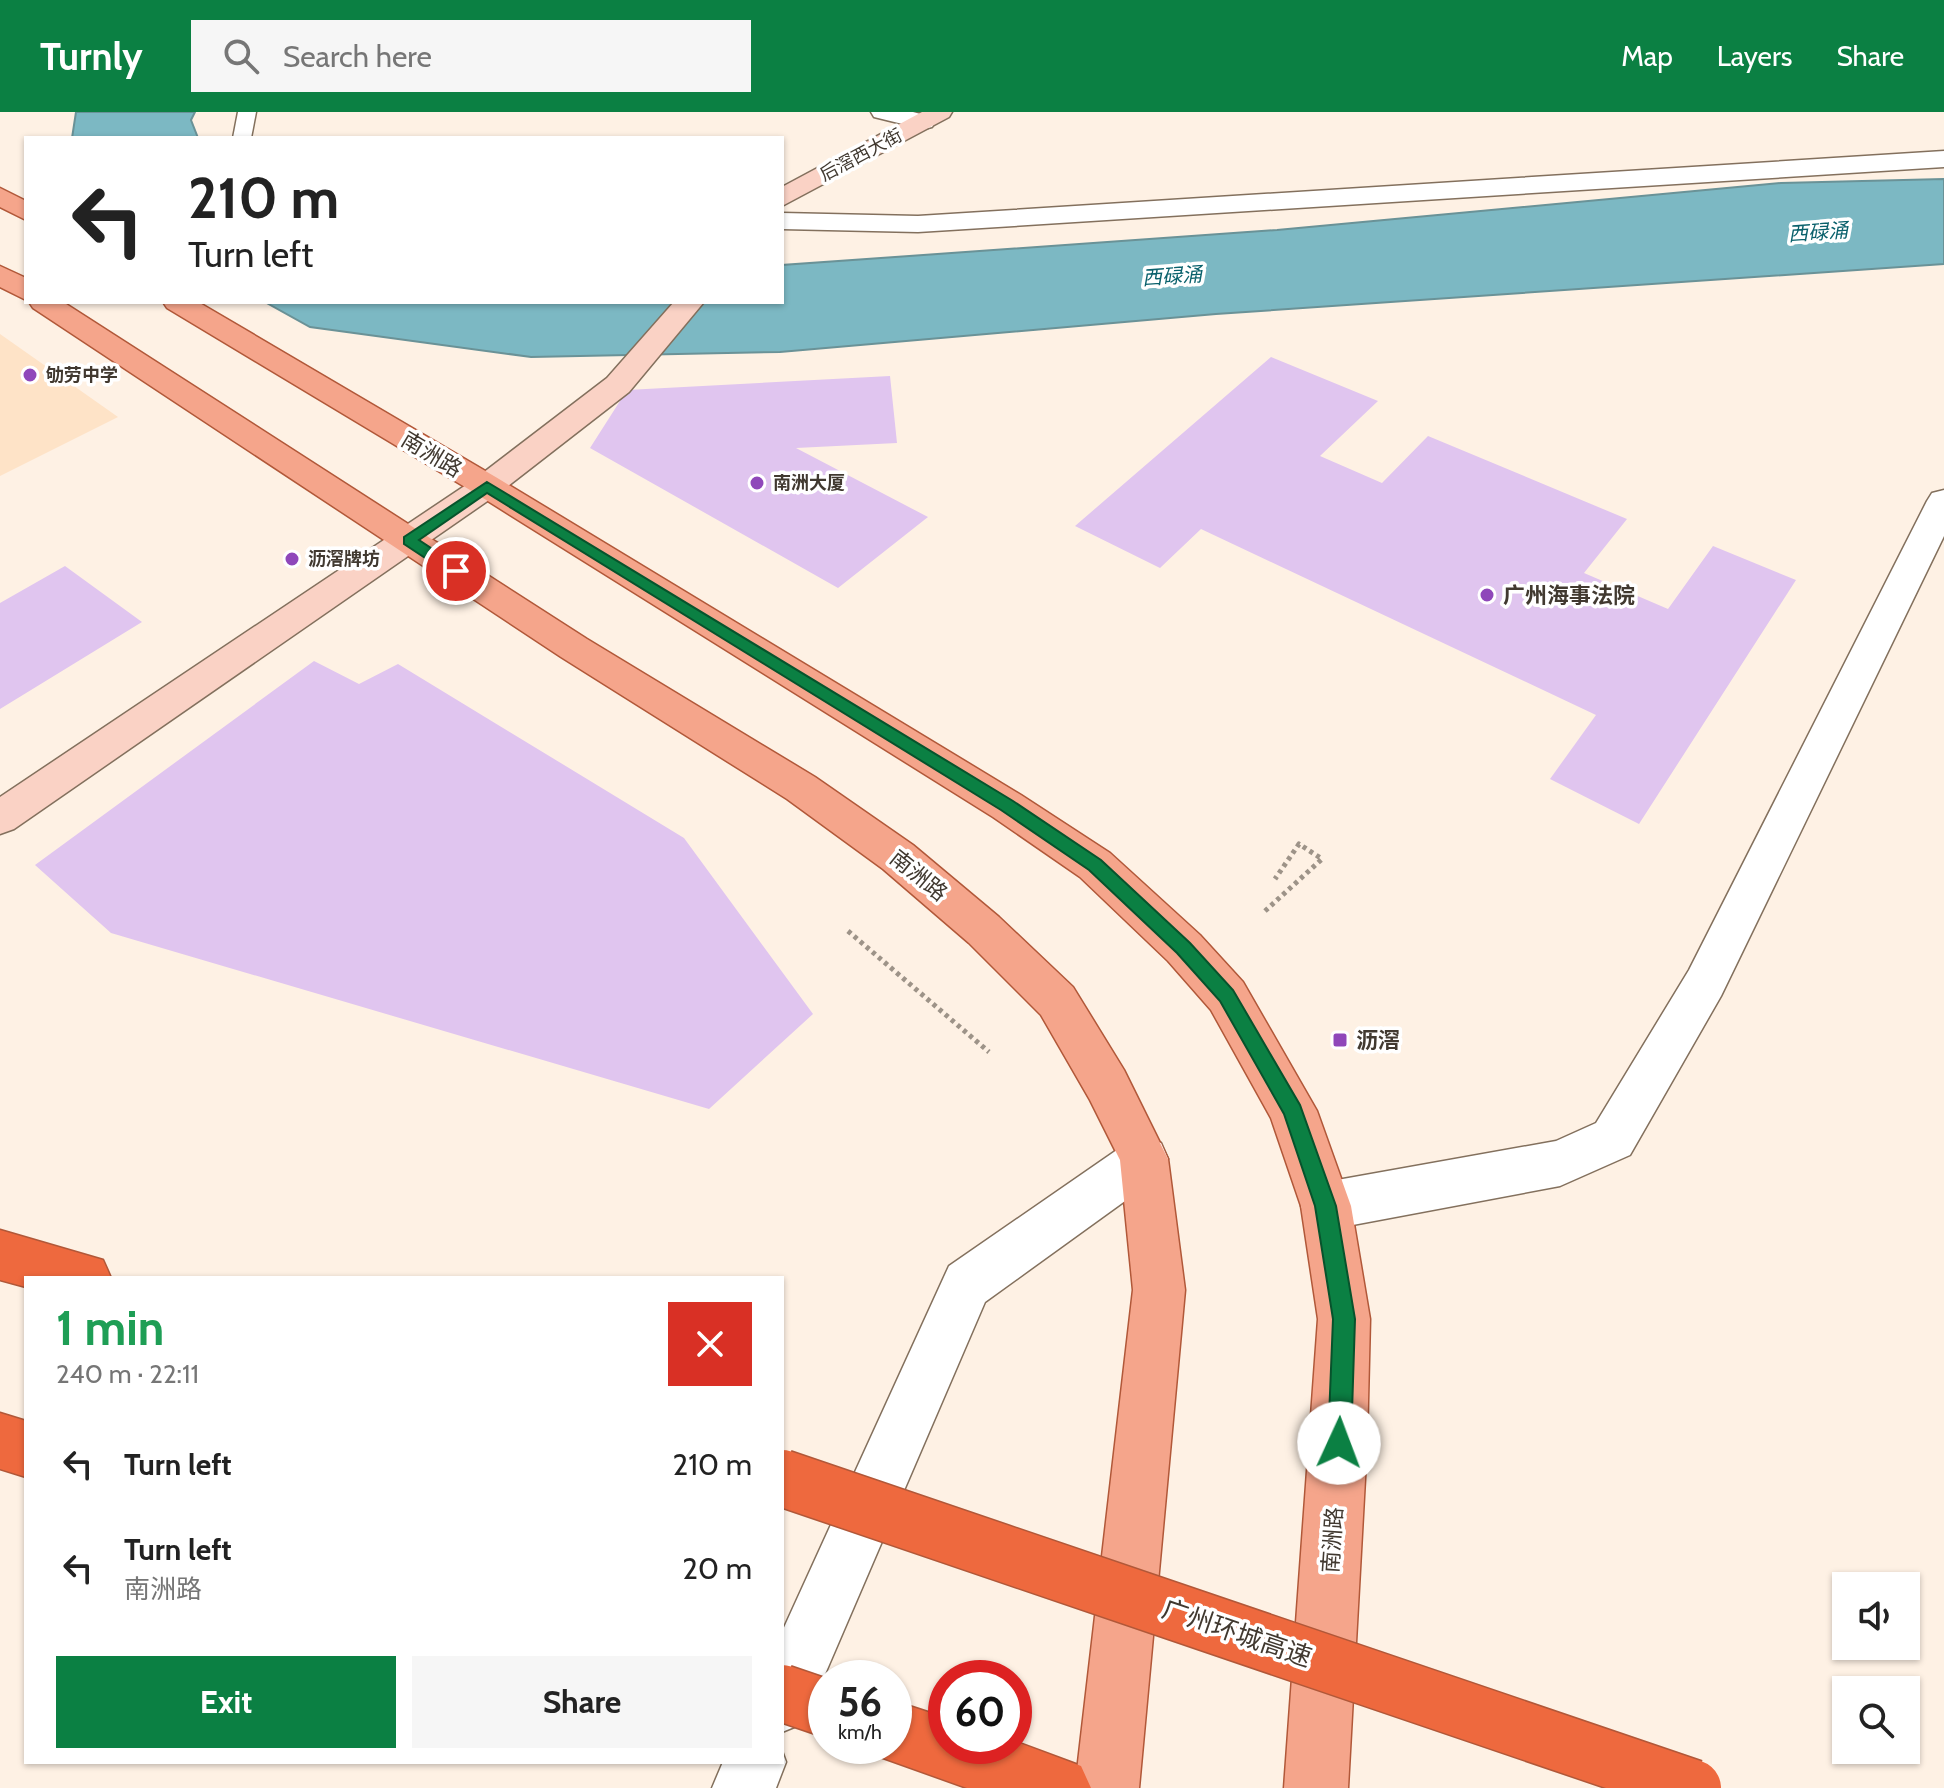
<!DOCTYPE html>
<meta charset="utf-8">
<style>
body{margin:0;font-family:Cabin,"Noto Sans SC",sans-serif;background:#f6f6f6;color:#222;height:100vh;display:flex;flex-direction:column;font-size:30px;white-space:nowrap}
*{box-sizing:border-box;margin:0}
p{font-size:26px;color:#767676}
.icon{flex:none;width:44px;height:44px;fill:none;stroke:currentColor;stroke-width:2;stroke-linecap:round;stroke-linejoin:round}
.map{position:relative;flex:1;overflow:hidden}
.drawer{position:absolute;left:24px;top:1164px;width:760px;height:488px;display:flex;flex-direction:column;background:#fff;border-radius:0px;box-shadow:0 2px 6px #0004}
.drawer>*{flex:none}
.top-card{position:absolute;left:24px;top:24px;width:760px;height:168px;border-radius:0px;box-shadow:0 2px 6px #0004;background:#fff;color:#222;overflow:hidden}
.controls{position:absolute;left:1832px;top:1460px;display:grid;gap:16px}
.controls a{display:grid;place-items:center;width:88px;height:88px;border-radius:0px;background:#fff;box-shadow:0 2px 6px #0004;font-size:40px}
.speed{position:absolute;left:808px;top:1548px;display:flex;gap:16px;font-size:40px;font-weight:700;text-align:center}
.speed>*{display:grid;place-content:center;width:104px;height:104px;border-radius:50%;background:#fff;box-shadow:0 2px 6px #0004;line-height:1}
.speed small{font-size:20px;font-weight:400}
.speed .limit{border:12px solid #d22;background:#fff;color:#111}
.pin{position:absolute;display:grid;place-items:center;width:68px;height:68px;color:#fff;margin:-34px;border:4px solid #fff;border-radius:50%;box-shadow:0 2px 8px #0007}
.me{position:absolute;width:88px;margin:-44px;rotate:2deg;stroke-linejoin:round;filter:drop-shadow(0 0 6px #0008)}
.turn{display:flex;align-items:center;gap:28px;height:168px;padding:0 32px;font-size:36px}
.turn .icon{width:104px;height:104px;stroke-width:2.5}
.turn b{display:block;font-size:56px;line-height:68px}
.round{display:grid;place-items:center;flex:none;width:84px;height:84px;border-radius:0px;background:#f6f6f6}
.headline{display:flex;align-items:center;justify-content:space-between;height:136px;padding:0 32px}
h1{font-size:48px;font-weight:800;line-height:60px;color:#1e9e55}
.button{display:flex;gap:16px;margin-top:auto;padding:16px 32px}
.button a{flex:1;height:92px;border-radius:0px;background:#0b8043;color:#fff;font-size:32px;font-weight:800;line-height:92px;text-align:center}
.button a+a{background:#f6f6f6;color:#222}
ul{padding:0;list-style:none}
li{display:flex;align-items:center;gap:24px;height:104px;padding:0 32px}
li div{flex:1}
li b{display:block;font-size:30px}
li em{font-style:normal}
header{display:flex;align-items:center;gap:48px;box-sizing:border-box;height:112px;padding:0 40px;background:#0b8043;color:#fff}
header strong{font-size:38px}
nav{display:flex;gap:44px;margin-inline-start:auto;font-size:28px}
.search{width:560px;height:72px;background:#f6f6f6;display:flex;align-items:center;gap:20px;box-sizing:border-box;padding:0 28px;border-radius:0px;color:#767676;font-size:30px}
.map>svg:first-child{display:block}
</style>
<header>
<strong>Turnly</strong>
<div class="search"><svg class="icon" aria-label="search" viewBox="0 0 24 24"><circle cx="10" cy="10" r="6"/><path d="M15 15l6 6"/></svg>Search here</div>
<nav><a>Map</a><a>Layers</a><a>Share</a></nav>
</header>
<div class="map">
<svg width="1944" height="1676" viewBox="0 0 1944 1676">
<rect width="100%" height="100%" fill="#fef1e4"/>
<path fill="#fee3c7" d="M0,222L118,305L0,364Z"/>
<path fill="#7cb8c3" stroke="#6a9297" stroke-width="2" d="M76,0H195L191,8L198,26H72Z
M1944,67V152L1216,202L780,240L531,245L310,215L265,190H782V153L1277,118L1781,71Z"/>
<path fill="#e0c5ef" d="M1271,245L1378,289L1320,344L1382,371L1428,324L1627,407L1584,461L1668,497L1713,434L1796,468L1639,712L1550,667L1596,603L1201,417L1160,456L1075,414Z
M890,264L897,331L796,336L928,405L838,476L590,336L627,278Z
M65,454L142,510L0,597V491Z
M314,549L359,572L398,552L684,726L813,902L709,997L111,821L35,753Z"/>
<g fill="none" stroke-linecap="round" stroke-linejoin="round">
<defs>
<path id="lane" d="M238,0H256L251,26H233Z"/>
<path id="street" d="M871,0H913L932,5L935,10L932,15L923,17L874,5Z
M1944,39V55L918,120L782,117V101L918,104Z
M1944,378V424L1721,884L1630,1043L1560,1074L1326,1118L1308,1111L1301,1094L1308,1077L1326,1070L1556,1029L1596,1011L1689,858L1927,389L1932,381Z
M1144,1025L1161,1031L1168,1047L1161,1063L985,1190L804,1611L782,1620V1520L949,1154L1127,1031Z
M782,1639L786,1650L776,1676H712L723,1650H782Z"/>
<path id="secondary" d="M922,0H952L949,5L782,94V75Z
M674,190H704L629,280L499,381L14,717L0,722V685L475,367L607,266Z"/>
<path id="primary" d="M0,76L26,89V108L0,95Z
M0,154L26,166V188L0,175Z
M29,190H63L587,527L815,665L913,733L999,805L1073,875L1124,958L1168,1047L1185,1178L1139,1676H1075L1133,1178L1120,1048L1090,988L1041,903L969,831L883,757L787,687L561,545L33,196Z
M163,190H198L499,367L1021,683L1110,741L1200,823L1243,870L1317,999L1351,1094L1370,1207L1367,1331L1348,1676H1284L1318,1207L1301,1094L1271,1006L1211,898L1168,849L1080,765L993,705L475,381L167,196Z"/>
<path id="highway" d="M0,1118L103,1148L111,1166H26V1175L0,1168Z
M0,1301L26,1309V1365L0,1357Z
M894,1589L946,1606V1634H1014V1629L1081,1654L1091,1676H967L872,1642L869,1634H894Z"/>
</defs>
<use href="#lane" stroke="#83705d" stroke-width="3"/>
<use href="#street" stroke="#83705d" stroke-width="3"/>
<use href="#secondary" stroke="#83705d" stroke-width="3"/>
<use href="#primary" stroke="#b15839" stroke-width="3"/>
<use href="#highway" stroke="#b15839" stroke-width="3"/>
<path stroke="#9d9388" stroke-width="5" stroke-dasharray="4 4" stroke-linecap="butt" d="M1265,799L1322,747L1299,732L1275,767
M848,819L989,940"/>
<use href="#lane" fill="#fff" fill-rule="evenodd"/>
<use href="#street" fill="#fff" fill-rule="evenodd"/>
<use href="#secondary" fill="#fad2c5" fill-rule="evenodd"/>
<use href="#primary" fill="#f5a58b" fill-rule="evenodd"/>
<use href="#highway" fill="#ee693e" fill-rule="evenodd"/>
<defs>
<path id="highway-bridge" d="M782,1366L1693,1676
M782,1581L826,1596"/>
</defs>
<use href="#highway-bridge" stroke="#b15839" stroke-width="59" stroke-linecap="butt"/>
<use href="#highway-bridge" stroke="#ee693e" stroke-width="56"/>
</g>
<path fill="#0b8043" stroke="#07532c" stroke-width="2" d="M487,370L1013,689L1101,748L1190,831L1233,878L1300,993L1336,1094L1355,1207L1351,1331L1348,1339L1339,1342L1331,1339L1328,1331L1333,1207L1315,1094L1284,1002L1220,889L1177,841L1089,758L1001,698L487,381L419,428L461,456V463H451L404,432V425Z"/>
<g fill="#8f47ba" stroke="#fff" stroke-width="3">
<circle cx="30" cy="263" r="8"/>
<circle cx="757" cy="371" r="8"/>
<circle cx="292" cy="447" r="8"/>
<circle cx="1487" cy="483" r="8"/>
<rect x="1332" y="920" width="16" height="16" rx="4"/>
</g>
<g text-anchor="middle" stroke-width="7" stroke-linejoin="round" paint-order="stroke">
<g font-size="18" fill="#413930" stroke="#fff">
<text transform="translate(861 43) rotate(-28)" y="6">后滘西大街</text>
</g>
<g font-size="18" font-weight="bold" fill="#413930" stroke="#fff" text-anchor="start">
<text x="46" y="269">劬劳中学</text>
<text x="773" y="377">南洲大厦</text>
<text x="308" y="453">沥滘牌坊</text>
</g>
<g font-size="20" font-style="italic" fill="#0a616c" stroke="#fff">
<text transform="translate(1818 120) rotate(-4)" y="7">西碌涌</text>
<text transform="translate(1172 164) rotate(-4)" y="7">西碌涌</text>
</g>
<g font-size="22" fill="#413930" stroke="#fff">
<text transform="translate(432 342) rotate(31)" y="8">南洲路</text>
<text transform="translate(919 763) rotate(39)" y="8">南洲路</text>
<text transform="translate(1332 1428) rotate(-86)" y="8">南洲路</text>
</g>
<g font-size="22" font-weight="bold" fill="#413930" stroke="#fff" text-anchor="start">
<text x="1503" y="491">广州海事法院</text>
<text x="1356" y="936">沥滘</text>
</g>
<g font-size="26" fill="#413930" stroke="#fff">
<text transform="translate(1237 1521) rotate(19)" y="9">广州环城高速</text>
</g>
</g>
</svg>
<div class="controls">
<a><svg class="icon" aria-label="sound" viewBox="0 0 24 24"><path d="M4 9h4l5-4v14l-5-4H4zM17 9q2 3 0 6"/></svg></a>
<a><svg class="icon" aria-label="search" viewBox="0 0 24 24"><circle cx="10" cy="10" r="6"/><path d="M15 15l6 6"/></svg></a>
</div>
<div class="speed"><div>56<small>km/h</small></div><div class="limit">60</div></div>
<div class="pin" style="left:456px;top:459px;background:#d93025"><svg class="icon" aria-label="arrive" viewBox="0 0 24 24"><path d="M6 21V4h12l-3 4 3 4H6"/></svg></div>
<svg class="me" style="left:1339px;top:1331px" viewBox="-20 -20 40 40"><circle r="19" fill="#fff"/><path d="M0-13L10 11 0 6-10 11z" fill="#0b8043"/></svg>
<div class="top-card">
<div class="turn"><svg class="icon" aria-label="left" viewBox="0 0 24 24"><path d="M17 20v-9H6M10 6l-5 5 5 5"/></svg><div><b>210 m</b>Turn left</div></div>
</div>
<section class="drawer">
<div class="headline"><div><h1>1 min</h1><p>240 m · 22:11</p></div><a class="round" style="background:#d93025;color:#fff"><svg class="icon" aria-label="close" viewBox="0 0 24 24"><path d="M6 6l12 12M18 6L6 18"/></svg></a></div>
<ul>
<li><svg class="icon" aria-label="left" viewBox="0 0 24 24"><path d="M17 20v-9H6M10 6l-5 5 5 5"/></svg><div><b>Turn left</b></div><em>210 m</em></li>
<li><svg class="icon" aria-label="left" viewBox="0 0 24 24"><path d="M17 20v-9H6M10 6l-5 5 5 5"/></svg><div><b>Turn left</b><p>南洲路</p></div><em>20 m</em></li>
</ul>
<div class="button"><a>Exit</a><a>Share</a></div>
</section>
</div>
